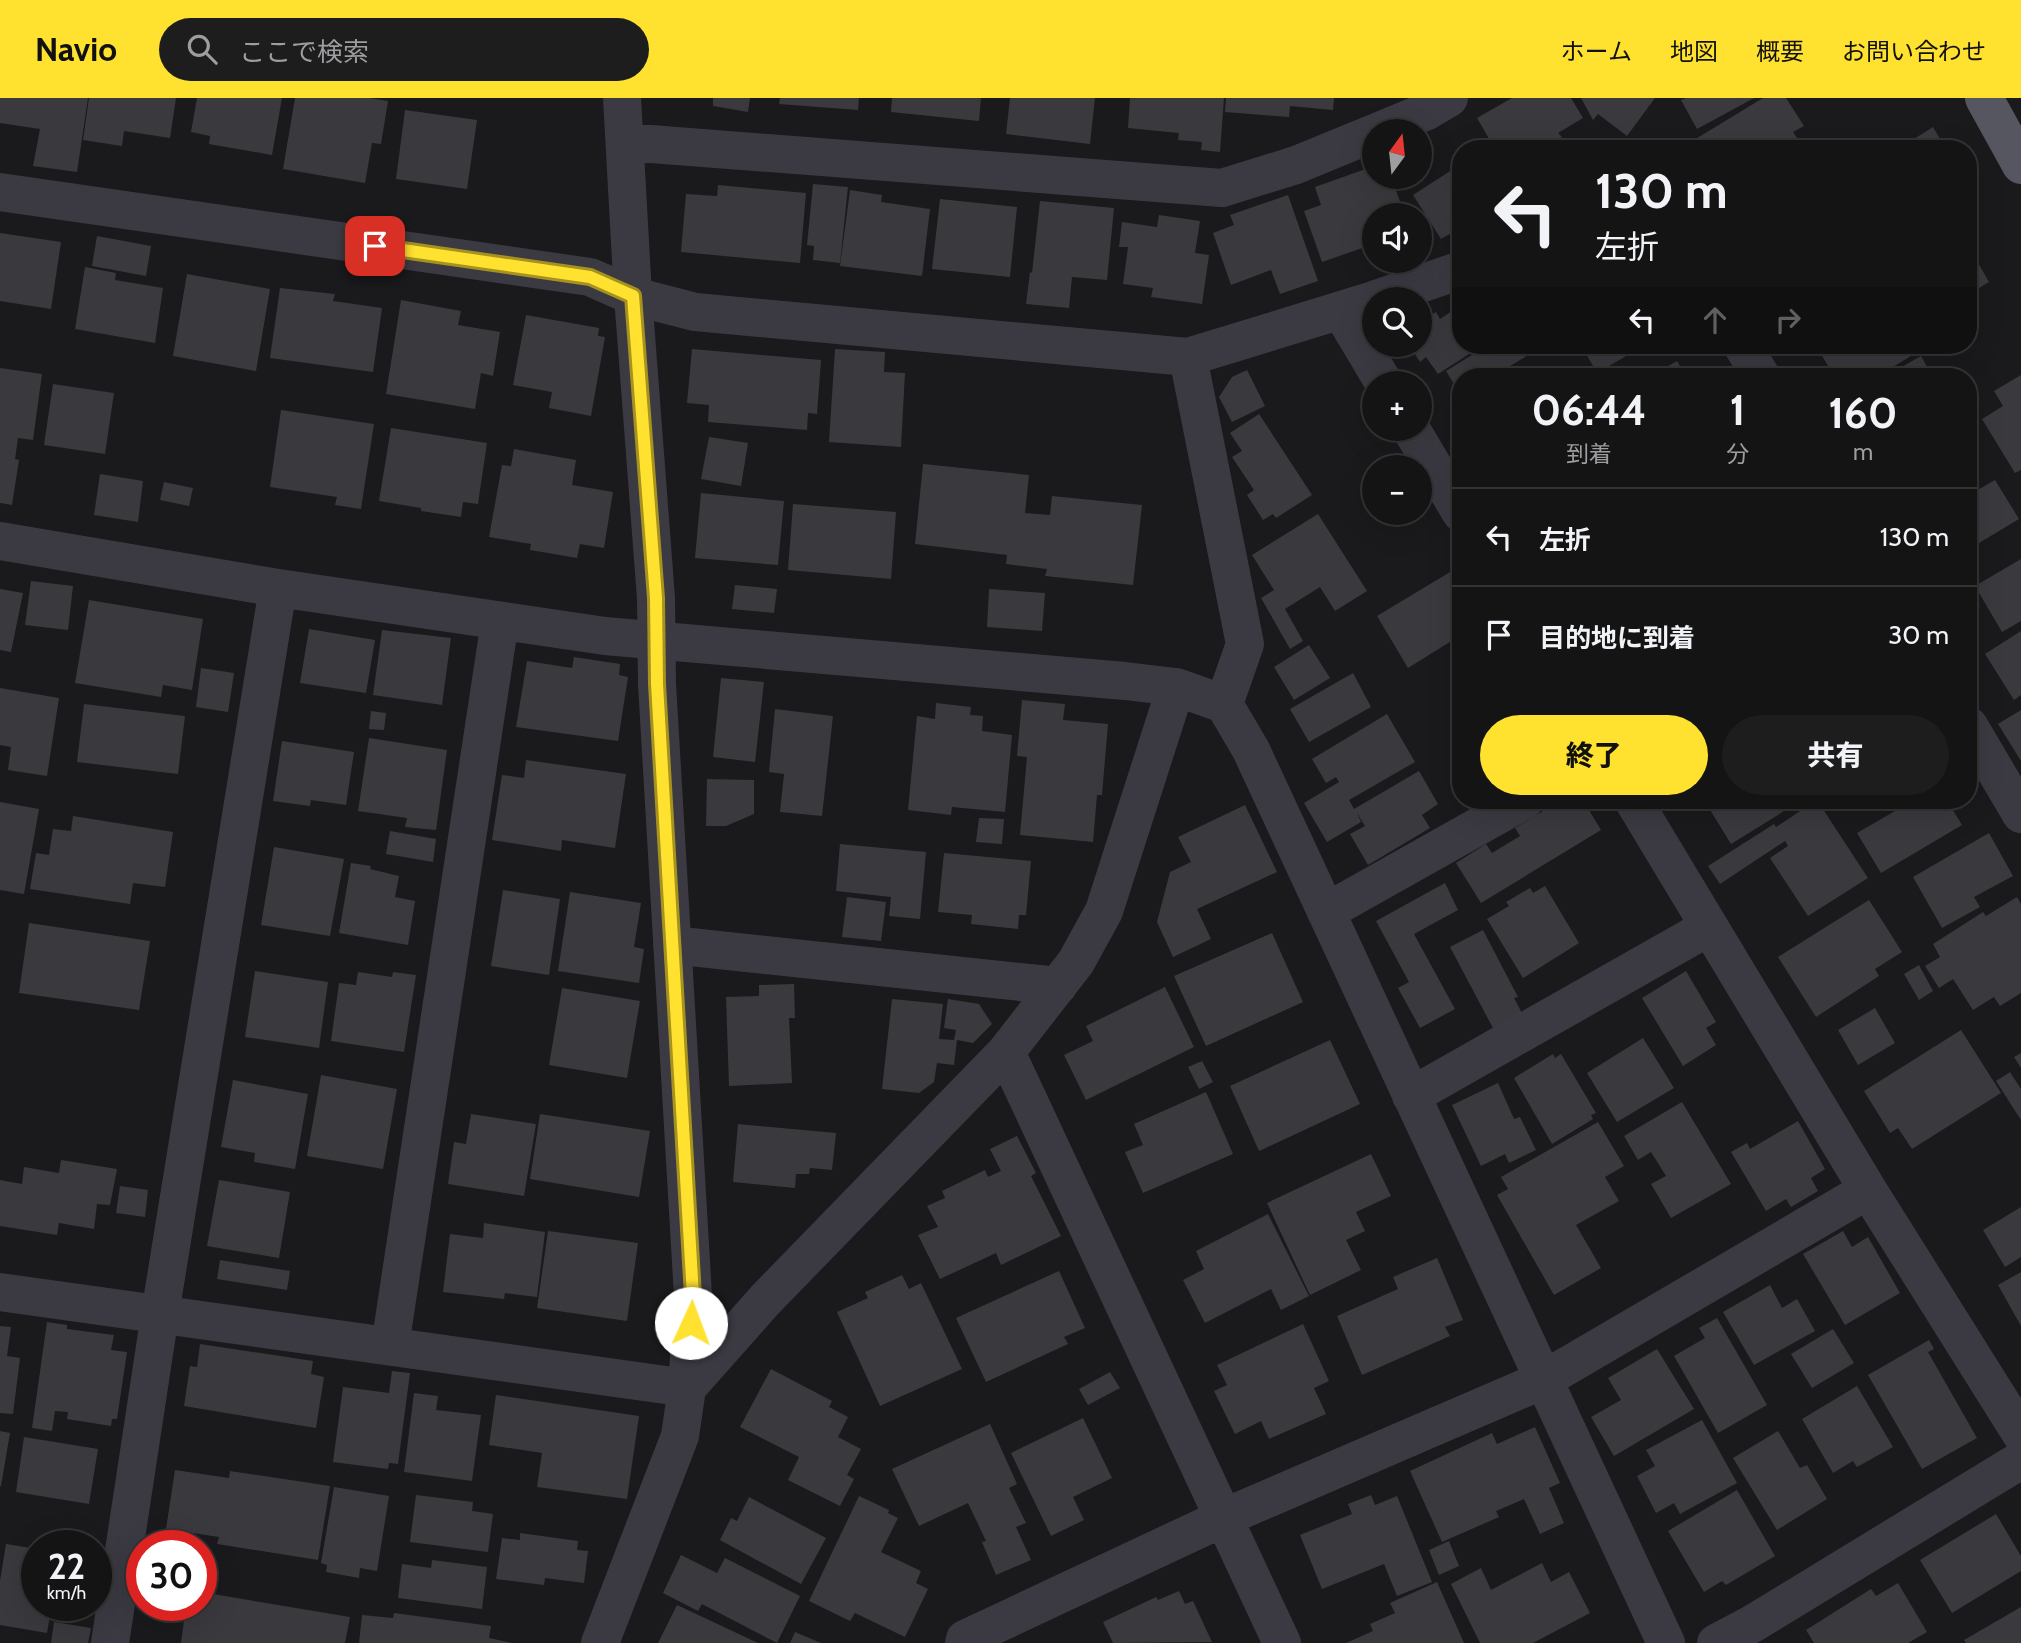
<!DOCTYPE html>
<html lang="ja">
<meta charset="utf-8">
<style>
body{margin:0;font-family:Cabin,"Noto Sans JP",sans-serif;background:#1d1d1e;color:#f1f3f6;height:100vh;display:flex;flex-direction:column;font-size:26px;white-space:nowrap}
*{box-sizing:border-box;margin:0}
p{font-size:23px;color:#9d9ea0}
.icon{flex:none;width:38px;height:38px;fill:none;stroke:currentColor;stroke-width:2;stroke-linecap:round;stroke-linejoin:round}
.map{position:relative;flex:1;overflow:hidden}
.panel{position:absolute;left:1452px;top:270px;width:525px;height:441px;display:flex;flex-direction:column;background:#141415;border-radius:28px;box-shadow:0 7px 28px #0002,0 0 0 2px #333334}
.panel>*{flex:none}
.guide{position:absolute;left:1452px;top:42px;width:525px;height:214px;border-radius:28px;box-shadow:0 7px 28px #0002,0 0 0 2px #333334;background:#141415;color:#f1f3f6;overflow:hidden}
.needle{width:46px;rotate:15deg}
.fabs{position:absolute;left:1362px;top:21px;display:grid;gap:14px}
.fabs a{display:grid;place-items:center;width:70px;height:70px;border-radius:50%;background:#141415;box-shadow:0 7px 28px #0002,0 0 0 2px #333334;font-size:35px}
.speed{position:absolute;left:21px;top:1432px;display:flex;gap:14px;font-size:35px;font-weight:700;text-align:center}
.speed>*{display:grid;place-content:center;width:91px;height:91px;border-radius:50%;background:#141415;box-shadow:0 7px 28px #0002,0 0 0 2px #333334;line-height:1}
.speed small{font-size:18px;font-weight:400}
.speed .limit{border:10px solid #d22;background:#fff;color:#111}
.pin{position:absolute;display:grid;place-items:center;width:60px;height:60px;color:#fff;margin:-30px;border-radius:14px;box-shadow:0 4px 10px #0006}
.me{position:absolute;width:77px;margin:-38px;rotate:2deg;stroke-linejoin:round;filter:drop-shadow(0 0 5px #0008)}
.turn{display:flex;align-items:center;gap:24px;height:147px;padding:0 28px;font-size:32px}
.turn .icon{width:91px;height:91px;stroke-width:2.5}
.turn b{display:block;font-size:49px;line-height:60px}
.lanes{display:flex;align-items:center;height:66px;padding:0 28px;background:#0003;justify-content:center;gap:35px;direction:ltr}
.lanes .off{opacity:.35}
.eta{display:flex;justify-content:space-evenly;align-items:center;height:119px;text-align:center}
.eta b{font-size:42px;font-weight:800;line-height:49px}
.primary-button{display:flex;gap:14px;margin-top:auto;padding:14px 28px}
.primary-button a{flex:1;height:80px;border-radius:42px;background:#ffe12f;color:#111;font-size:28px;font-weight:800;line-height:80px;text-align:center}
.primary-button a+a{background:#1d1d1e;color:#f1f3f6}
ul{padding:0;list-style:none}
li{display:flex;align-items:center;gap:21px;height:98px;padding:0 28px;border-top:2px solid #333334}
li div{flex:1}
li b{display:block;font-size:26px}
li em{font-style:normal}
header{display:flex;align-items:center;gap:42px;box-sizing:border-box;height:98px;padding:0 35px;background:#ffe12f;color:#111}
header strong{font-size:33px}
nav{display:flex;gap:38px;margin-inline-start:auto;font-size:24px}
.search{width:490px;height:63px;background:#1d1d1e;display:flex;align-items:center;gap:18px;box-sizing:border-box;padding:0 24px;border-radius:38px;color:#9d9ea0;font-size:26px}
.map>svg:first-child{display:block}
</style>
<header>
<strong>Navio</strong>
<div class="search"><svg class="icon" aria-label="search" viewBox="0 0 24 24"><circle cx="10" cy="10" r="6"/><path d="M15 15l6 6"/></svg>ここで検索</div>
<nav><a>ホーム</a><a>地図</a><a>概要</a><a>お問い合わせ</a></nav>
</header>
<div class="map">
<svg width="2021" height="1545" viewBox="0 0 2021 1545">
<rect width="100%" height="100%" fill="#1a1a1c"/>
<path fill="#3a3a3e" d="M0,0H88L77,74L33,68L40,31L0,25Z
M89,0H176L170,40L124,33L122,48L83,42Z
M197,0H282L272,57L209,46L210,38L191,34Z
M295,0H370L388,3L381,46L372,45L365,85L283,71Z
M713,0H750L748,14L713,8Z
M780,0H859L858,12L779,6Z
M892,0H981L979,23L891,14Z
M1010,0H1095L1090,46L1006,36Z
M1130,0H1224L1220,54L1201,52L1202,44L1178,42L1179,35L1128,30Z
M1226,0H1334L1333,12L1290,8L1289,19L1225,14Z
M1512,0H1571L1583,20L1558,35L1562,39L1542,51H1495L1477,20Z
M1581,0H1655L1627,38L1598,16L1593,22Z
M1686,0H1754L1697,31L1681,2Z
M1763,0H1786L1804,28L1793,34L1797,40L1780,51H1692L1689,45Z
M405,12L477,22L467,91L396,81Z
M1933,29L1946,51H1898Z
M1461,66V137L1459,138L1455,133L1441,141L1413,97Z
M1374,68V79H1391L1405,117H1374V146L1322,164L1304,113L1321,107L1315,89Z
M813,86L848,89L840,165L813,162L814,148L807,147Z
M718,87L806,95L800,165L681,154L686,96L717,98Z
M850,92L882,97L881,104L930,111L922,178L840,168Z
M1288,97L1318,183L1280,196L1271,172L1231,187L1213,135L1234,127L1230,117Z
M940,101L1017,109L1010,179L932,171Z
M1040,103L1114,110L1107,182L1072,179L1069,210L1026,206L1030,174L1032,175Z
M1159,117L1200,123L1195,155L1209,157L1202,206L1151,199L1153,190L1123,186L1128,149H1119L1122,124L1157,129Z
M0,135L61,144L51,211L0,203Z
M97,138L151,148L146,178L92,168Z
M1969,149L1989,184L1969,196Z
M85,169L116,175L115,182L163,190L155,245L75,231Z
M187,176L270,191L256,273L173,258Z
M280,190L335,196L333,203L382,210L373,274L270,260Z
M401,202L461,213L458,227L500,234L493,278L481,275L475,311L386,296Z
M1461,207V247H1483L1438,276L1426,259L1420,264L1409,247H1419V225L1436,214L1440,221Z
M526,217L599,230L598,238L605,239L591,318L549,310L552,294L513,287Z
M1488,247H1545L1510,268L1516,278H1461V297L1446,273Z
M1581,247H1645L1597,275Z
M1837,247H1922L1924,250L1878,278H1834L1821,256Z
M692,251L821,262L817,316L808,315L807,332L708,324L709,307L687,305Z
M835,251L885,254L884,274L905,275L901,349L829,344Z
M1921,258L1932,278H1886Z
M1677,263L1686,278H1651Z
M0,270L42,276L33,342L18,340L15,361L19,362L12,407L0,405Z
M1247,272L1265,308L1232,324L1219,299L1232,279Z
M2021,277V372L2015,375L1982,321L2003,308L1994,293Z
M53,286L114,295L105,356L44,347Z
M281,312L374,326L361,411L335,407L337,399L270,389Z
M1259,316L1312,397L1276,420L1273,416L1263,422L1247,397L1254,392L1232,359L1242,353L1230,335Z
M391,330L487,345L478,406L463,404L461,419L421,413V410L379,403Z
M709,339L748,345L741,388L701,381Z
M514,351L576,362L572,387L613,394L604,450L580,446L577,460L530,452L531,446L489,439L502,367L511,368Z
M923,366L1029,377L1025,415L1050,417L1052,398L1142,407L1133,487L1045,478L1047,471L1006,466L1007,457L915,446Z
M100,376L143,383L138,424L94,417Z
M1995,382L2019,421L1969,451V397Z
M164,384L193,390L189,408L160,402Z
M701,395L784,403L778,467L695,460Z
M793,406L896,414L891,481L788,472Z
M1318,416L1367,493L1335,513L1320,489L1285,511L1303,543L1290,551L1261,500L1274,492L1252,457Z
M2021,461V523L2002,534L1975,488Z
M1450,474L1458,489L1461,487V537L1408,570L1377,518Z
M31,483L73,488L68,532L25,527Z
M735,487L777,491L774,515L732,511Z
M0,491L23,495L11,554L0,552Z
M989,491L1045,495L1042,533L987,529Z
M89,502L203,521L192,592L163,587L161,599L75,585Z
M309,531L375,542L366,595L300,585Z
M382,532L451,540L442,607L373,597Z
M2021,533V597L2014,602L1985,556Z
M1309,547L1330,580L1294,602L1274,569Z
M574,559L620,566L619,577L628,579L618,643L516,629L527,563L572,570Z
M201,570L234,575L228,614L196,609Z
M1353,575L1371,609L1309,644L1290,611Z
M721,580L764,584L755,664L713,659Z
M0,590L59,600L47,678L8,672L11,649L0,647Z
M1022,602L1065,606L1063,622L1108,626L1102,697H1097L1093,744L1020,737L1027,659L1017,658Z
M936,605L971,609L970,617L983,618L982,633L1012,637L1005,714L952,709L951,717L908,712L917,618L935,621Z
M84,606L185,618L178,676L77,664Z
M775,611L833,618L822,718L780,714L784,676L769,674Z
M2021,612V663L1998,626Z
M371,613L386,615L384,632L369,631Z
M1387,616L1415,664L1349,702L1354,711L1419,673L1438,706L1422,717L1430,730L1368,767L1350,736L1365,728L1357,715L1361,724L1327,744L1304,705L1339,684L1336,679L1326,685L1312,661Z
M369,640L447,652L436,732L405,729L407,720L358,713Z
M282,643L354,654L346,707L311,702L310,708L273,703Z
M526,662L626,676L615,750L562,742L561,753L492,742L502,677L524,680Z
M707,681L754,682V716L726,728H706Z
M1561,702H1583L1601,732L1481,805L1456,765L1486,746L1492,755L1520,738L1515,730Z
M1704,702H1802L1731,746Z
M1817,702L1868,780L1808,818L1770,760L1788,748L1785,743L1720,786L1708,768L1774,726L1776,729Z
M1826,702H1842L1830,709Z
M1914,702H1962L1951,709L1962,727L1881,775L1857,735Z
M0,704L39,711L24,796L0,792Z
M1245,707L1277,774L1197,811L1211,841L1173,859L1157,824L1170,774L1191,764L1178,739Z
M73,718L173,734L165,789L133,785L130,806L30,791L36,755L49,757L53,731L71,733Z
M979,720L1004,721L1002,746L976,744Z
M390,733L436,741L433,764L386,756Z
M1989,735L2013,778L1974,799L1980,809L1942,830L1913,779Z
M840,746L926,754L920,821L889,818L891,799L836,793Z
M274,749L344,761L330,838L261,827Z
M944,755L1031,763L1026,817H1019L1018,831L971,826L972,817L938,814Z
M351,765L371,768L370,771L399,778L395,799L415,803L408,847L339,835Z
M1445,785L1458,812L1414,836L1455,911L1420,930L1398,890L1409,884L1376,823Z
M1545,788L1579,845L1523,880L1487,821L1509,808L1506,804L1530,790L1533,795Z
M503,792L560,801L549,877L491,868Z
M570,794L641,805L634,849L644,851L639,885L558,873Z
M847,799L886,804L881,843L842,839Z
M2017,799L2021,806V895L2000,908L1994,899L1973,912L1953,881L1939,890L1925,868L1940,859L1933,846L1983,814L1986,818Z
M1869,802L1902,854L1875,871L1879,878L1816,919L1778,859Z
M29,825L150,843L139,912L19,895Z
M1483,832L1518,899L1514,900L1523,917L1494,932L1450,849Z
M1272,835L1303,904L1206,948L1174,878Z
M1919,867L1933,893L1919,902L1904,876Z
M255,873L328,884L319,950L245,939Z
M1686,873L1716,924L1706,930L1716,947L1683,968L1642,900Z
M358,874L392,879L393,874L416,877L404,954L331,943L339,885L356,887Z
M794,886L795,920H789L792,985L729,988L726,899L759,898V887Z
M1165,889L1194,949L1086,1002L1064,957L1093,943L1086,928Z
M562,890L640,903L627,980L549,967Z
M892,901L943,906L939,941L954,942L956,932L944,930L948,901L979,906L992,926L973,945L957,942L954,967L937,965L934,984L919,995L882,991Z
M1875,910L1895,945L1858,967L1838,932Z
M1961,932L2001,995L1912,1051L1898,1030L1890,1035L1864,993Z
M1643,940L1674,990L1617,1024L1587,975Z
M1330,942L1360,1006L1259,1053L1230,988Z
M2021,955V970L2014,959Z
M1553,956L1555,960L1561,956L1596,1015L1591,1017L1593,1021L1552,1046L1514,980Z
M1202,963L1213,984L1199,991L1188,969Z
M2010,974L2021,991V1022L1996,983Z
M321,977L397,991L383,1071L307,1058Z
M233,982L308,996L295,1071L254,1064L255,1055L221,1049Z
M1498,985L1514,1021L1520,1019L1536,1052L1509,1065L1505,1056L1481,1068L1452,1007Z
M1206,994L1233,1056L1143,1095L1125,1054L1143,1047L1134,1026Z
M1682,1004L1731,1086L1671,1120L1651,1086L1666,1078L1651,1054L1638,1062L1624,1038Z
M471,1016L536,1026L524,1098L448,1086L454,1044L466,1046Z
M540,1016L650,1033L639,1099L530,1081Z
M1798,1023L1825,1071L1811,1080L1818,1093L1791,1109L1786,1101L1766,1113L1731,1054L1747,1045L1750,1051Z
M1598,1024L1624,1068L1605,1079L1619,1103L1576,1127L1601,1170L1554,1197L1497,1097L1508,1091L1501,1079Z
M738,1026L836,1035L832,1072L810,1070L809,1076H796L795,1090L733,1084Z
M1017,1038L1036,1075L1031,1078L1061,1138L1001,1167L996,1155L940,1181L918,1137L938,1129L927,1108L945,1100L942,1093L985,1072L988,1079L1001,1073L990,1051Z
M1371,1056L1391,1098L1356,1114L1365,1133L1346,1142L1361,1172L1310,1197L1267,1105Z
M61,1062L117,1071L110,1107L97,1106L94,1131L59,1125L57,1137L0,1128V1082L22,1086L24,1069L59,1075Z
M219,1082L290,1094L279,1160L207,1148Z
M120,1088L148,1092L145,1119L116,1115Z
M2021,1109V1159L2005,1169L1983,1132Z
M1268,1116L1309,1198L1281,1212L1271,1191L1205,1225L1183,1182L1204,1171L1196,1153Z
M484,1125L545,1134L537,1199L505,1195L504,1201L443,1194L450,1136L483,1140Z
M548,1133L638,1145L627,1223L537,1210Z
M1843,1133L1852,1149L1868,1139L1900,1195L1845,1227L1803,1156Z
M1437,1160L1463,1222L1445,1229L1450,1238L1362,1277L1337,1218L1398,1191L1393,1179Z
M220,1162L290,1173L287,1192L217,1181Z
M1059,1173L1085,1230L1064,1239L1068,1246L986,1284L956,1220Z
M2021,1174V1228L1998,1187Z
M902,1177L909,1191L921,1185L962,1271L880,1308L837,1214L868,1200L865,1194Z
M1770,1187L1782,1210L1797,1201L1815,1233L1754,1267L1723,1214Z
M1717,1220L1767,1307L1718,1335L1674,1258L1705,1240L1699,1230Z
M47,1224L67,1227V1231L114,1237L111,1252L127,1254L117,1321H112L111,1328L67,1321L68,1314L55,1313L52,1333L32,1330Z
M1303,1226L1329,1283L1314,1290L1326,1316L1269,1341L1261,1323L1235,1336L1214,1293L1227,1287L1217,1267Z
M0,1228L11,1229L7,1258L20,1260L13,1316L0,1315Z
M1833,1231L1854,1265L1812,1290L1791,1256Z
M1929,1242L1934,1251L1928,1254L1977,1340L1922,1371L1868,1277Z
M200,1246L313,1263L311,1276L324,1279L316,1330L184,1308L190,1268L197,1269Z
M1657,1251L1694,1311L1614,1358L1591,1319L1621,1302L1608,1280Z
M771,1271L832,1303L829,1309L848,1319L838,1339L861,1351L847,1377L854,1381L840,1408L788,1382L799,1359L740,1329Z
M392,1273L410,1275L398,1366L389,1365L388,1371L333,1364L343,1289L389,1295Z
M1110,1274L1120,1290L1088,1307L1079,1291Z
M1857,1288L1893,1349L1857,1369L1853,1363L1833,1375L1802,1321Z
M414,1295L438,1298L436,1312L481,1317L472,1383L404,1374Z
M496,1297L639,1318L627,1401L537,1389L542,1355L489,1347Z
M1083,1320L1112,1380L1073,1399L1084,1422L1051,1438L1011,1355Z
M1702,1322L1737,1385L1680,1416L1674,1405L1656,1415L1637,1378L1655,1368L1646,1352Z
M990,1326L1017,1386L1009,1390L1026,1425L1016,1429L1031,1462L996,1477L982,1444L986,1443L968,1405L919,1428L892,1371Z
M1535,1329L1560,1385L1549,1390L1564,1425L1540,1436L1524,1401L1496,1413L1499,1419L1442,1444L1410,1373L1492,1335L1497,1346Z
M0,1333L10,1335L1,1388H0Z
M1778,1333L1800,1370L1807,1367L1827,1401L1777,1432L1733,1360Z
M24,1339L98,1351L89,1406L16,1394Z
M175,1372L229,1380L230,1373L330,1388L318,1462L217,1446L219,1439L166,1431Z
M334,1389L389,1398L377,1473L360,1470L359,1480L326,1474L327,1467L321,1465Z
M1737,1392L1775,1458L1726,1487L1722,1483L1704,1494L1668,1433Z
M416,1397L473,1404L472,1413L493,1416L488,1454L410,1444Z
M1371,1397L1375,1407L1397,1398L1432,1484L1397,1498L1384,1466L1322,1491L1300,1437L1352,1416L1348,1406Z
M859,1398L889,1412L888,1415L898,1420L881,1454L921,1473L916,1485L928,1491L905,1539L855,1515L850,1523L809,1503Z
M749,1399L826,1440L801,1486L720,1442L731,1420L737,1423Z
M1996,1416L2021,1458V1473L1952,1515L1920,1462Z
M520,1435L578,1443L577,1452L588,1453L584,1485L545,1480L544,1487L496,1481L502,1440L520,1442Z
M1449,1443L1459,1468L1439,1477L1429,1452Z
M6,1446L37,1451V1507H62L60,1519L50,1517L47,1535L0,1527V1483Z
M96,1454L101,1455L98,1472H96Z
M681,1457L717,1475L725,1460L800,1498L777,1545L702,1506L698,1513L663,1495Z
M432,1462L487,1469L482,1511L398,1500L402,1466L431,1470Z
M1542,1465L1551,1484L1569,1474L1590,1515L1533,1545H1480L1451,1486L1481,1470L1491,1492Z
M1437,1484L1464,1545H1346L1373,1533L1370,1526L1395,1515L1390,1505Z
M1898,1485L1927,1534L1908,1545H1814L1806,1532L1871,1491L1876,1498Z
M1179,1493L1185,1506L1193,1503L1212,1544L1113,1545L1103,1524L1156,1499L1158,1502Z
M201,1494L350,1519L345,1545H181L186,1507H201Z
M677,1507L758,1545H658Z
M2021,1509V1545H1966L1964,1542Z
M394,1515L491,1528L489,1540L512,1545H359L362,1517L393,1520Z
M54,1524L91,1530L88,1545H51Z
M795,1534L821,1545H790Z"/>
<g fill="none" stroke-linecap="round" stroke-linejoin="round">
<path stroke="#3b3a42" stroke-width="38" d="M1379,33L1425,14L1449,0
M625,44L1222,90L1296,67L1374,35
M0,94L590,179L633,198L695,214L1188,259L1374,202
M1376,201L1461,172
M1341,213L1384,285
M1742,247L1761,278
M1188,259L1245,546L1224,606
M1411,331L1461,415
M0,443L278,490L605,538L1125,583L1176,589L1224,606L1251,652L1666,1545
M1969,628L2021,716
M1633,702L1868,1092L2021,1336
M1326,814L1525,702
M672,847L1058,888
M1006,954L1282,1545
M1411,998L1709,829
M0,1194L687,1290L765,1202L1006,954L1076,864L1104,813L1176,589
M390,1248L500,523
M110,1545L160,1216L278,490
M600,1545L680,1338L687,1290L693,1198L657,586L656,500L633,198L622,0
M964,1545L965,1541L1223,1420L1543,1282L1868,1092
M1716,1545L1752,1526L2021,1362"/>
<path stroke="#565661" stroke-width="38" d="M1984,0L2021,67"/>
</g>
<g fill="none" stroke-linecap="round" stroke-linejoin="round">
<defs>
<path id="route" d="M375,148L590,179L633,198L656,500L657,586L693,1198L691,1225"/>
</defs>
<use href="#route" stroke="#a6921f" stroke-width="18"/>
<use href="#route" stroke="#ffe12f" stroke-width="12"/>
</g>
</svg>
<div class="fabs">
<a><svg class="needle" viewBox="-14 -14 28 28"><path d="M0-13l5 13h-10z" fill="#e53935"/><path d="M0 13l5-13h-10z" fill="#9d9ea0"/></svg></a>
<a><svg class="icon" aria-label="sound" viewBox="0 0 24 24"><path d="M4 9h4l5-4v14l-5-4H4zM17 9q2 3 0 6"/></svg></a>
<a><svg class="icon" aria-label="search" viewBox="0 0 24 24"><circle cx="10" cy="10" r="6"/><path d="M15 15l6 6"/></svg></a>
<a>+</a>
<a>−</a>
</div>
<div class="speed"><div>22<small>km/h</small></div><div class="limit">30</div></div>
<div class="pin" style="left:375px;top:148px;background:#d93025"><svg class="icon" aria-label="arrive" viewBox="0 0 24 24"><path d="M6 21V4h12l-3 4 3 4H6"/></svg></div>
<svg class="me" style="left:691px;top:1225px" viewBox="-20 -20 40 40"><circle r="19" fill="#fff"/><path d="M0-13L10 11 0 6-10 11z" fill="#ffe12f"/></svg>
<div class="guide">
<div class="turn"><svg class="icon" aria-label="left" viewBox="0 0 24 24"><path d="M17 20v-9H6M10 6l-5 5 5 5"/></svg><div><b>130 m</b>左折</div></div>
<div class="lanes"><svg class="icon" aria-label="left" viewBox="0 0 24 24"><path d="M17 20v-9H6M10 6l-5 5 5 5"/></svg><svg class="icon off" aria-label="ahead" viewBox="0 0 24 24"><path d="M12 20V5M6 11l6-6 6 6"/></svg><svg class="icon off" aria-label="right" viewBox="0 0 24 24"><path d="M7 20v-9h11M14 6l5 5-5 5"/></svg></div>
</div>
<section class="panel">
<div class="eta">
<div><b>06:44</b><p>到着</p></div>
<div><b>1</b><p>分</p></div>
<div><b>160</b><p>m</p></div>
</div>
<ul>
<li><svg class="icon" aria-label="left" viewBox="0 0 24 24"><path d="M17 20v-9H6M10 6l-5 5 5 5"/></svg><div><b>左折</b></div><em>130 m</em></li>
<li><svg class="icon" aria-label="arrive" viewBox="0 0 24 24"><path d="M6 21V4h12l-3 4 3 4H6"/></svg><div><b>目的地に到着</b></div><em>30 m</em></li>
</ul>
<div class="primary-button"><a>終了</a><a>共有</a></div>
</section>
</div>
